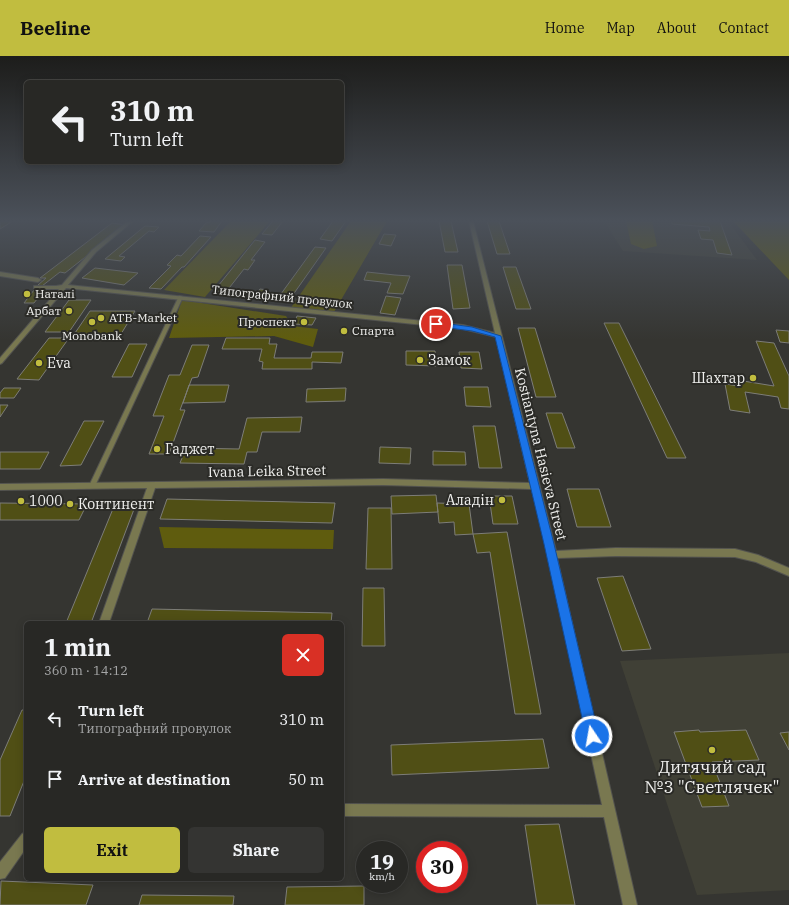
<!DOCTYPE html>
<meta charset="utf-8">
<style>
body{margin:0;font-family:"IBM Plex Serif",serif;background:#343432;color:#f1f3f6;height:100vh;display:flex;flex-direction:column;font-size:15px;white-space:nowrap}
*{box-sizing:border-box;margin:0}
p{font-size:13px;color:#a5a6a7}
.icon{flex:none;width:22px;height:22px;fill:none;stroke:currentColor;stroke-width:2;stroke-linecap:round;stroke-linejoin:round}
.map{position:relative;flex:1;overflow:hidden}
.details{position:absolute;left:24px;top:565px;width:320px;height:260px;display:flex;flex-direction:column;background:#282825;border-radius:6px;box-shadow:0 2px 10px #0003,0 0 0 1px #444442}
.details>*{flex:none}
.hud{position:absolute;left:24px;top:24px;width:320px;height:84px;border-radius:6px;box-shadow:0 2px 10px #0003,0 0 0 1px #444442;background:#282825;color:#f1f3f6;overflow:hidden}
.speed{position:absolute;left:356px;top:785px;display:flex;gap:8px;font-size:20px;font-weight:700;text-align:center}
.speed>*{display:grid;place-content:center;width:52px;height:52px;border-radius:50%;background:#282825;box-shadow:0 2px 10px #0003,0 0 0 1px #444442;line-height:1}
.speed small{font-size:10px;font-weight:400}
.speed .limit{border:6px solid #d22;background:#fff;color:#111}
.pin{position:absolute;display:grid;place-items:center;width:34px;height:34px;color:#fff;margin:-17px;border:2px solid #fff;border-radius:50%;box-shadow:0 1px 4px #0007}
.me{position:absolute;width:44px;margin:-22px;rotate:348deg;stroke-linejoin:round;filter:drop-shadow(0 0 3px #0008)}
.turn{display:flex;align-items:center;gap:14px;height:84px;padding:0 20px;font-size:18px}
.turn .icon{width:52px;height:52px;stroke-width:2.5}
.turn b{display:block;font-size:28px;line-height:34px}
.round{display:grid;place-items:center;flex:none;width:42px;height:42px;border-radius:6px;background:#343432}
.headline{display:flex;align-items:center;justify-content:space-between;height:68px;padding:0 20px}
h1{font-size:24px;font-weight:700;line-height:30px}
.button{display:flex;gap:8px;margin-top:auto;padding:8px 20px}
.button a{flex:1;height:46px;border-radius:6px;background:#c1bd3f;color:#111;font-size:16px;font-weight:700;line-height:46px;text-align:center}
.button a+a{background:#343432;color:#f1f3f6}
ul{padding:0;list-style:none}
li{display:flex;align-items:center;gap:12px;height:60px;padding:0 20px}
li div{flex:1}
li b{display:block;font-size:15px}
li em{font-style:normal}
header{display:flex;align-items:center;gap:24px;box-sizing:border-box;height:56px;padding:0 20px;background:#c1bd3f;color:#111}
header strong{font-size:19px}
nav{display:flex;gap:22px;margin-inline-start:auto;font-size:14px}
.map>svg:first-child{display:block}
</style>
<header>
<strong>Beeline</strong>
<nav><a>Home</a><a>Map</a><a>About</a><a>Contact</a></nav>
</header>
<div class="map">
<svg width="789" height="849" viewBox="0 0 789 849">
<rect width="100%" height="100%" fill="#353531"/>
<path fill="#404036" d="M604,165H728L757,204L623,195Z
M789,597V834L697,839L620,605Z"/>
<path fill="#5f5c0e" d="M231,165H270L205,241L164,234Z
M351,165H387L334,256L290,253Z
M626,165H652L657,190L644,193L631,188Z
M733,165H789V224Z
M182,244L286,260L292,270L318,273L313,291L274,280L169,282Z
M159,471L334,474L333,493L164,492Z"/>
<path fill="#504f15" stroke="#7d7d78" d="M0,165H13L0,173Z
M212,165H222L214,176L199,175L206,167Z
M273,165H283L272,179L262,178Z
M333,165H346L332,185L320,183Z
M439,165H451L458,196H445Z
M487,165H499L510,198H497Z
M672,165H720L732,199L717,197L713,184L701,183L698,174L710,175L709,171L672,168Z
M112,167L126,169L65,217L60,216L42,230L38,229L46,222H40Z
M145,170L159,171L154,176L149,175L119,200L125,201L121,205L105,203Z
M384,178L396,179L391,190L379,188Z
M200,180L211,181L184,211H182L161,233L149,232L171,210L167,209L177,199L181,200Z
M255,184L265,186L251,204H255L248,214L244,213L226,236L214,235Z
M315,191L326,192L290,243L278,242Z
M447,209H462L470,252L453,253Z
M503,211H516L531,253H516Z
M95,212L138,217L124,229L82,222Z
M367,216L395,219L410,220L403,238L387,237L391,227L364,224Z
M260,233L268,234L263,241L254,240Z
M34,234H44L34,247H24Z
M386,240L401,242L395,259L380,257Z
M69,244H91L69,276H45Z
M90,255H135L121,278H111L108,282H95L97,278L75,277Z
M297,260L316,262L312,269L294,268Z
M604,267H619L686,402H667Z
M518,272H535L556,341H536Z
M776,274L789,275V287L780,286Z
M49,282H69L39,324L17,323Z
M226,282H270L269,288H277L274,302H311L312,296H343L341,307L312,306V313H262L263,306L259,305L262,293H222Z
M756,285L774,287L789,320V353L781,352L778,341L745,336L750,357L730,354L725,328L739,330L737,324L774,330Z
M129,288H147L132,321H112Z
M192,289H209L198,321L192,322L180,354H185L169,398H149L164,360H153L169,319H180Z
M406,295H435L436,310L406,309Z
M459,296H479L482,313L461,312Z
M189,329H229L225,346L183,347Z
M464,331H488L491,351L466,350Z
M4,332H21L14,342H0V337Z
M346,332L345,345L306,346L307,333Z
M0,349H8L0,361Z
M546,357H562L575,392H557Z
M302,361L300,376H262L257,396H247L244,408L180,407L186,392L239,393L247,362Z
M84,365H104L81,409L60,410Z
M473,370H495L502,412H479Z
M380,391L411,392L410,408L379,407Z
M433,395L465,396L466,409H433Z
M0,396H49L40,413H0Z
M567,433H599L611,471H577Z
M436,439L438,456L392,458L391,440Z
M489,440H512L518,468H493Z
M167,443L335,447L332,467L160,463Z
M0,447L87,448L79,464H0Z
M437,447L469,448L473,478L455,479L454,466L439,467Z
M115,448H136L91,567H66Z
M368,452H391L392,513H366Z
M507,476L541,658H515L490,496L477,497L473,478Z
M623,520L651,593L622,595L597,522Z
M363,532H384L385,590H362Z
M152,553L332,557L331,567H147Z
M22,654H26V720L10,760H0V704Z
M699,674L700,676L746,674L759,704L712,706L729,750L702,751L674,676Z
M789,676V694L780,677Z
M543,683L549,712L392,719L391,689Z
M559,768L575,849H537L525,769Z
M1,825L93,829L86,849H0Z
M364,830V849H285L287,831Z
M142,839L234,840L233,849H139Z"/>
<g fill="none" stroke-linecap="round" stroke-linejoin="round">
<defs>
<path id="lane" d="M179,240L183,241L95,430L94,432H90L89,430Z"/>
<path id="street" d="M128,165H133L96,196L68,229L463,269L495,277L469,165H473L556,495L616,492L735,493L758,499L789,512V520L756,506L735,501L616,500L557,502L637,849H623L604,761L342,760V748L602,749L548,499L532,433L383,429L155,432L109,567H99L147,432L0,434V428L383,423L530,427L496,281L463,273L66,232L2,307L0,308V302L59,233H36L34,232V230H56L62,229L92,194Z
M0,216L38,222L41,224L38,226L0,220Z
M26,776V792L5,822L0,823V806L22,778Z"/>
</defs>
<use href="#lane" stroke="#53534f" stroke-width="2"/>
<use href="#street" stroke="#53534f" stroke-width="2"/>
<use href="#lane" fill="#797850" fill-rule="evenodd"/>
<use href="#street" fill="#797850" fill-rule="evenodd"/>
</g>
<linearGradient id="sky" x2="0" y2="1"><stop stop-color="#1d1d1b"/><stop offset="0.58" stop-color="#4b515a"/><stop offset="1" stop-color="#4b515a" stop-opacity="0"/></linearGradient>
<rect width="789" height="284" fill="url(#sky)"/>
<path fill="#1a73e8" stroke="#114b97" d="M436,266L472,271L501,280L554,488L599,680L597,684L592,686L588,684L586,680L544,488L495,281L472,275L434,270L433,268Z"/>
<g fill="#c1bd3f" stroke="#2b2b27" stroke-width="1.5">
<circle cx="27" cy="238" r="4"/>
<circle cx="69" cy="255" r="4"/>
<circle cx="101" cy="262" r="4"/>
<circle cx="92" cy="266" r="4"/>
<circle cx="304" cy="266" r="4"/>
<circle cx="344" cy="275" r="4"/>
<circle cx="420" cy="304" r="4"/>
<circle cx="39" cy="307" r="4"/>
<circle cx="753" cy="322" r="4"/>
<circle cx="157" cy="393" r="4"/>
<circle cx="502" cy="444" r="4"/>
<circle cx="21" cy="445" r="4"/>
<circle cx="70" cy="448" r="4"/>
<circle cx="712" cy="694" r="4"/>
</g>
<g text-anchor="middle" stroke-width="4" stroke-linejoin="round" paint-order="stroke">
<g font-size="12" fill="#f0f0ee" stroke="#2b2b27" text-anchor="start">
<text x="35" y="242">Наталі</text>
<text x="61" y="259" text-anchor="end">Арбат</text>
<text x="109" y="266">ATB-Market</text>
<text x="296" y="270" text-anchor="end">Проспект</text>
<text x="352" y="279">Спарта</text>
<text x="92" y="284" text-anchor="middle">Monobank</text>
</g>
<g font-size="12" fill="#f0f0ee" stroke="#2b2b27">
<text transform="translate(282 241) rotate(6)" y="4">Типографний провулок</text>
</g>
<g font-size="14" fill="#f0f0ee" stroke="#2b2b27" text-anchor="start">
<text x="428" y="309">Замок</text>
<text x="47" y="312">Eva</text>
<text x="745" y="327" text-anchor="end">Шахтар</text>
<text x="165" y="398">Гаджет</text>
<text x="494" y="449" text-anchor="end">Аладін</text>
<text x="29" y="450">1000</text>
<text x="78" y="453">Континент</text>
</g>
<g font-size="14" fill="#f0f0ee" stroke="#2b2b27">
<text transform="translate(541 398) rotate(76)" y="5">Kostiantyna Hasieva Street</text>
<text transform="translate(267 415) rotate(-1)" y="5">Ivana Leika Street</text>
</g>
<g font-size="17" fill="#f0f0ee" stroke="#2b2b27">
<text x="712" y="717">Дитячий сад<tspan x="712" dy="20">№3 "Светлячек"</tspan></text>
</g>
</g>
</svg>
<div class="speed"><div>19<small>km/h</small></div><div class="limit">30</div></div>
<div class="pin" style="left:436px;top:268px;background:#d93025"><svg class="icon" aria-label="arrive" viewBox="0 0 24 24"><path d="M6 21V4h12l-3 4 3 4H6"/></svg></div>
<svg class="me" style="left:592px;top:680px" viewBox="-20 -20 40 40"><circle r="17" fill="#1a73e8" stroke="#fff" stroke-width="3"/><path d="M0-11L8 9 0 5-8 9z" fill="#fff"/></svg>
<div class="hud">
<div class="turn"><svg class="icon" aria-label="left" viewBox="0 0 24 24"><path d="M17 20v-9H6M10 6l-5 5 5 5"/></svg><div><b>310 m</b>Turn left</div></div>
</div>
<section class="details">
<div class="headline"><div><h1>1 min</h1><p>360 m · 14:12</p></div><a class="round" style="background:#d93025;color:#fff"><svg class="icon" aria-label="close" viewBox="0 0 24 24"><path d="M6 6l12 12M18 6L6 18"/></svg></a></div>
<ul>
<li><svg class="icon" aria-label="left" viewBox="0 0 24 24"><path d="M17 20v-9H6M10 6l-5 5 5 5"/></svg><div><b>Turn left</b><p>Типографний провулок</p></div><em>310 m</em></li>
<li><svg class="icon" aria-label="arrive" viewBox="0 0 24 24"><path d="M6 21V4h12l-3 4 3 4H6"/></svg><div><b>Arrive at destination</b></div><em>50 m</em></li>
</ul>
<div class="button"><a>Exit</a><a>Share</a></div>
</section>
</div>
